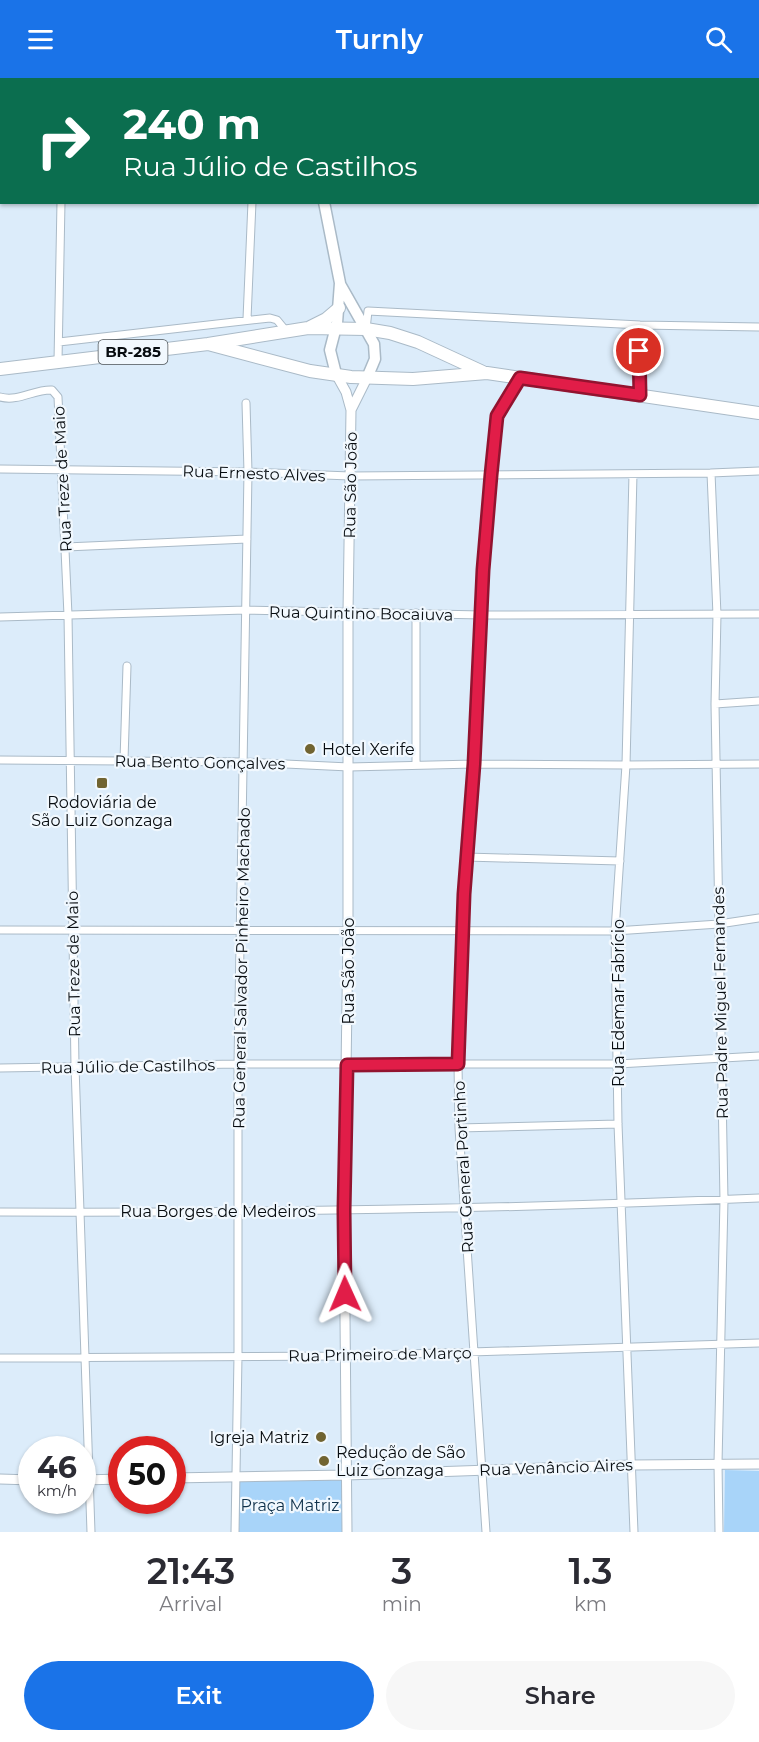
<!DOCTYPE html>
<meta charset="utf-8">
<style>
body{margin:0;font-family:Montserrat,sans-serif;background:#f7f7f7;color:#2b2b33;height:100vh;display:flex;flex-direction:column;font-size:22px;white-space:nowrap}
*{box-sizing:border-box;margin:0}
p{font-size:20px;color:#7c7c81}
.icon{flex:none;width:33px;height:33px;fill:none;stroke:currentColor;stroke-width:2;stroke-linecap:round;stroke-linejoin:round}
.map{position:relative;height:1454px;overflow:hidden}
.sheet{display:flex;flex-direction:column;background:#fff;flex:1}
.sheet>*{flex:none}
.hud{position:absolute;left:0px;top:0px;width:759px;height:126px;box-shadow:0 2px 4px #0004;background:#0b6e4f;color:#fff;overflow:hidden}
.speed{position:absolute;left:18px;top:1358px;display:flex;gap:12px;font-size:30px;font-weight:700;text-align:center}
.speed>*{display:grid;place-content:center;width:78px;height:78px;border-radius:50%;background:#fff;box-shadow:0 2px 4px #0004;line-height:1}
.speed small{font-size:15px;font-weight:400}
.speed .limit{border:9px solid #d22;background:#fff;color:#111}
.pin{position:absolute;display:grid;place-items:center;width:51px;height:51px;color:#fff;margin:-26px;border:3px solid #fff;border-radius:50%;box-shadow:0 2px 6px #0007}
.me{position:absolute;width:66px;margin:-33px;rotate:359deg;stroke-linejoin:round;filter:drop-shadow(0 0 4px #0008)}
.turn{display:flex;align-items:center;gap:21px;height:126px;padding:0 24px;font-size:27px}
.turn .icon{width:78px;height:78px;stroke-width:2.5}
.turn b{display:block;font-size:42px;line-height:51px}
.eta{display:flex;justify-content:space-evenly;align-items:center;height:102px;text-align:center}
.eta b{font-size:36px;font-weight:600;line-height:42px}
.cta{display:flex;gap:12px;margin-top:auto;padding:12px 24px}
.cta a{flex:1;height:69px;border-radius:36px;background:#1a73e8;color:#fff;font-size:24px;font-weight:600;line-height:69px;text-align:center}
.cta a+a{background:#f7f7f7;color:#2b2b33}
header{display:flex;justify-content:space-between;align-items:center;height:78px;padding:0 24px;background:#1a73e8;color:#fff;font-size:27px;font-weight:600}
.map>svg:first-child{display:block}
</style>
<header><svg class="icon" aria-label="menu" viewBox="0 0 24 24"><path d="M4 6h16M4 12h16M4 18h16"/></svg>Turnly<svg class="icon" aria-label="search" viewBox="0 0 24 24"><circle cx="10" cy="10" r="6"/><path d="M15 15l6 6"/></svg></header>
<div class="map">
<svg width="759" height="1454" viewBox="0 0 759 1454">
<rect width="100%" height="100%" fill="#dcecfa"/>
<path fill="#a8d4f9" d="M725,1392L759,1393V1454H724Z
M239,1400H342L343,1454H238Z"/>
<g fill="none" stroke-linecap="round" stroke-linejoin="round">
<defs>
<path id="street" d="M58,0V2
M260,2V0
M0,103H2
M247,241L252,124
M366,251L368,233L640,247L759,249
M59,264L270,240L277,242L286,253
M58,283L61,124
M640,317L638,295L640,247
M0,319C19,324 34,311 52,312L58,319L68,537L75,988L91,1454
M0,391L248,394L350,398L711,395L759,393
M711,395L717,537L715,626L724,1122L718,1385L719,1454
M633,396L626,687L615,853L618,1046L634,1454
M66,469L247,461
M416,535V687
M0,539L246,532L482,537L759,536
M715,626L759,623
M0,682L244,684L349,689L474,686L626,687L759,686
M124,682L127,588
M466,779L620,783
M0,852L615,853L719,846L759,840
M0,990L238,986H618L759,978
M459,1050L618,1046
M0,1134C253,1135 506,1131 759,1120
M0,1280L346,1278L759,1265
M235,1454L238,1278V986L248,394L246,325
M486,1454L459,1050L458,986L462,853L474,686L483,492L491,397L497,338L520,300"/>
<path id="secondary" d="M336,296L346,314L351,332L348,535V854L344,1132L347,1454
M351,332L367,300
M172,1400L347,1397L631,1387L759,1386
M0,1401L32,1402
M82,1402L122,1401"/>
<path id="primary" d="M301,0V2
M324,124L340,205L337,245L330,272L336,296
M340,206L374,266L375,281L367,300"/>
<path id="highway" d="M310,249L326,241L339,230
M208,266L310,293L351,299L413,301L487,295L759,335
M0,291L208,266L308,250L366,251L390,255L418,264L483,294"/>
</defs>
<use href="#street" stroke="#aabac7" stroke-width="9"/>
<use href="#secondary" stroke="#aabac7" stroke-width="11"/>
<use href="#primary" stroke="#aabac7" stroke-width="13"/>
<use href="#highway" stroke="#aabac7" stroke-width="14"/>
<use href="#street" stroke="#fff" stroke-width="7"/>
<use href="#secondary" stroke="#fff" stroke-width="9"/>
<use href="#primary" stroke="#fff" stroke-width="10"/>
<use href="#highway" stroke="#fff" stroke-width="12"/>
</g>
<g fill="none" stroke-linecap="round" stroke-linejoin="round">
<defs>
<path id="route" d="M345,1216L344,1132L347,987L458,986L464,816L474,686L483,492L491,397L497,338L520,300L640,317L639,273"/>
</defs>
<use href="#route" stroke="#92132f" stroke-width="15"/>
<use href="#route" stroke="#e11d48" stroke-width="10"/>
</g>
<g fill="#716431" stroke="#f1f8fe" stroke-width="2">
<circle cx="310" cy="671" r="6"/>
<rect x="96" y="699" width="12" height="12" rx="3"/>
<circle cx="321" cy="1359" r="6"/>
<circle cx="324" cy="1383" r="6"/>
</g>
<g text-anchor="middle" stroke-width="4.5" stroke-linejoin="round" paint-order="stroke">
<rect fill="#f1f8fe" stroke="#4d5357" stroke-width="1.5" x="98.5" y="262" width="69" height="24" rx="4.5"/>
<g font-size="15" font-weight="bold" fill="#070c10">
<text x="133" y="279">BR-285</text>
</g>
<g font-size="16" fill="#070c10" stroke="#f1f8fe">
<text transform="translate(254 395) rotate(2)" y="6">Rua Ernesto Alves</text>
<text transform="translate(62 401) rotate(-93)" y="6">Rua Treze de Maio</text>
<text transform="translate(350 407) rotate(-89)" y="6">Rua São João</text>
<text transform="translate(361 535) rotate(1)" y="6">Rua Quintino Bocaiuva</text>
<text transform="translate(200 684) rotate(1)" y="6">Rua Bento Gonçalves</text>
<text transform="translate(73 886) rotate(-91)" y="6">Rua Treze de Maio</text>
<text transform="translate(241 890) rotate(-89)" y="6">Rua General Salvador Pinheiro Machado</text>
<text transform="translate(348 893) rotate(-90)" y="6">Rua São João</text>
<text transform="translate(618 925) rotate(-90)" y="6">Rua Edemar Fabrício</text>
<text transform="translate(720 925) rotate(-91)" y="6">Rua Padre Miguel Fernandes</text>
<text transform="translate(128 988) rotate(-1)" y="6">Rua Júlio de Castilhos</text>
<text transform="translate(463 1089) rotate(-93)" y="6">Rua General Portinho</text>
<text x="218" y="1139">Rua Borges de Medeiros</text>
<text transform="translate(380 1276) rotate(-1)" y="6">Rua Primeiro de Março</text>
<text transform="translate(556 1389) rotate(-2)" y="6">Rua Venâncio Aires</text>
</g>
<g font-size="16" fill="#070c10" stroke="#f1f8fe" text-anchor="start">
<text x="322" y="677">Hotel Xerife</text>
<text x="102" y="730" text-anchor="middle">Rodoviária de<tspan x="102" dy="18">São Luiz Gonzaga</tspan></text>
<text x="309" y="1365" text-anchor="end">Igreja Matriz</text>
<text x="336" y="1380">Redução de São<tspan x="336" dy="18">Luiz Gonzaga</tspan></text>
</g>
<g font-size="16" fill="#0f314b" stroke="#f1f8fe">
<text x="290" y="1433">Praça Matriz</text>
</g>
</g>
</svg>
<div class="speed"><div>46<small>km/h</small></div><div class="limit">50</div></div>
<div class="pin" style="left:639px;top:273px;background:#d93025"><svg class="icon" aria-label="arrive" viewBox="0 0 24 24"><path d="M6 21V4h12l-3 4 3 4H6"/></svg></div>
<svg class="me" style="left:345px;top:1216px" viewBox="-20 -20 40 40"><path d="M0-17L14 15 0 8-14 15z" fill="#e11d48" stroke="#fff" stroke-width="4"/></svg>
<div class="hud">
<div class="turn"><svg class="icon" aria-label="right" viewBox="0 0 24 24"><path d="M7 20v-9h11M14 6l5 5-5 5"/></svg><div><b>240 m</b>Rua Júlio de Castilhos</div></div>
</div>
</div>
<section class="sheet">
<div class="eta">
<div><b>21:43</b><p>Arrival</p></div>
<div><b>3</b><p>min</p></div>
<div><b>1.3</b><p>km</p></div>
</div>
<div class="cta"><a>Exit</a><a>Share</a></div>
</section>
